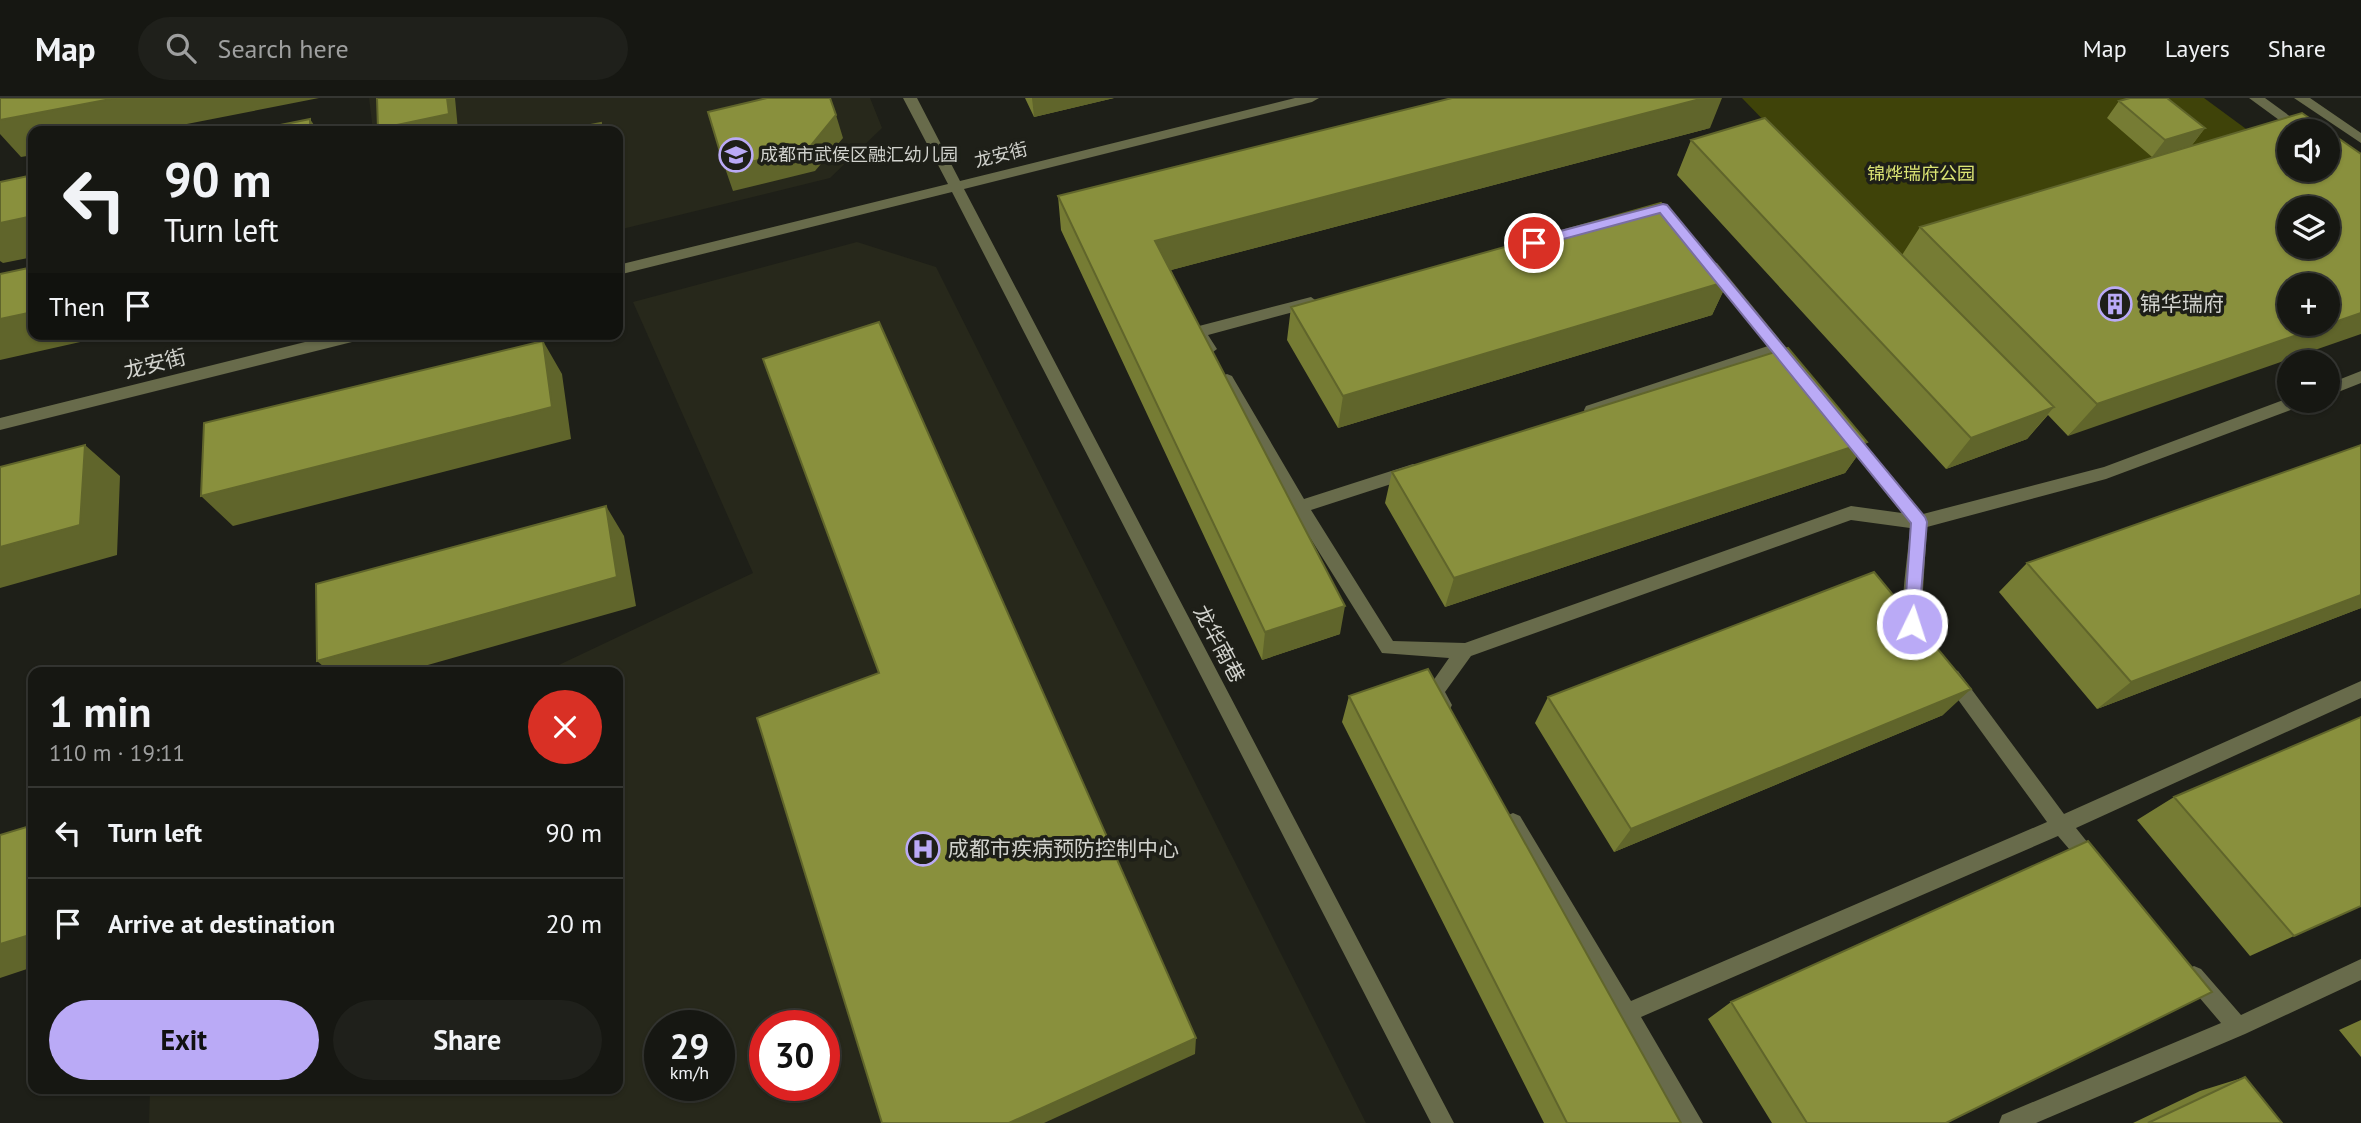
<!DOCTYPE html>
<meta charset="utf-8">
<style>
body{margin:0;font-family:"PT Sans","Noto Sans SC",sans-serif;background:#1f201b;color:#f1f3f6;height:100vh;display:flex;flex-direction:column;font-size:26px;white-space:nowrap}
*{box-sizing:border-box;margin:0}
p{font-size:23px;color:#9e9f9f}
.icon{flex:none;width:38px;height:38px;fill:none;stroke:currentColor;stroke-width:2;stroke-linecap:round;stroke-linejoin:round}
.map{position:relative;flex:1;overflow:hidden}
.drawer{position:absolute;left:28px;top:569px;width:595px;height:427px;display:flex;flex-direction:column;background:#161712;border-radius:14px;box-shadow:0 2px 5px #0004,0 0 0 2px #353632}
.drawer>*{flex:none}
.guide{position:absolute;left:28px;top:28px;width:595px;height:214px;border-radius:14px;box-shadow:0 2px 5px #0004,0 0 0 2px #353632;background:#161712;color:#f1f3f6;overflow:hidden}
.buttons{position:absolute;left:2277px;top:21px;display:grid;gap:14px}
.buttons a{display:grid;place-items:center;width:63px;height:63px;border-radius:50%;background:#161712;box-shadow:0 2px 5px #0004,0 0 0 2px #353632;font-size:35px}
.speed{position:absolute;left:644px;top:912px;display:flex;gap:14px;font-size:35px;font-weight:700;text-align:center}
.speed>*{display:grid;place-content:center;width:91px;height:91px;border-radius:50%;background:#161712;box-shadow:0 2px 5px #0004,0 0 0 2px #353632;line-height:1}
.speed small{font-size:18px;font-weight:400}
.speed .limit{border:10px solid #d22;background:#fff;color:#111}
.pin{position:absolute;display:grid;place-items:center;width:60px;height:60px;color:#fff;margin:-30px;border:4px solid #fff;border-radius:50%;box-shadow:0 2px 7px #0007}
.me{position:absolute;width:77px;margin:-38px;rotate:4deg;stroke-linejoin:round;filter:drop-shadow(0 0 5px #0008)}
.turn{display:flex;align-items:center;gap:24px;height:147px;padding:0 21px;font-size:32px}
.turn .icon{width:91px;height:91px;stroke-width:2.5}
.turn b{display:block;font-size:49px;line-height:60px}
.then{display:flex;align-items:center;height:66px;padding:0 21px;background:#0003;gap:14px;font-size:26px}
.round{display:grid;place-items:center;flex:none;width:74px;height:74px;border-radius:37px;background:#1f201b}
.summary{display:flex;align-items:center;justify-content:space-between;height:119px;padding:0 21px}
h1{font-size:42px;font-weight:800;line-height:52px}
.primary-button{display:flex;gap:14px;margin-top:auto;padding:14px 21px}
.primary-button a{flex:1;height:80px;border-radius:42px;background:#baaaf6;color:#111;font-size:28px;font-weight:800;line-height:80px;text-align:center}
.primary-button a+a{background:#1f201b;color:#f1f3f6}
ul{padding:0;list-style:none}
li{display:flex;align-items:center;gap:21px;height:91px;padding:0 21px;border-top:2px solid #353632}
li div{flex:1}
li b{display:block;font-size:26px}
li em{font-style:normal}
header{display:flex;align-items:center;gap:42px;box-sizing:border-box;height:98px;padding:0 35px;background:#161712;border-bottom:2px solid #353632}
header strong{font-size:33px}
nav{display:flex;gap:38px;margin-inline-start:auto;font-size:24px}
.search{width:490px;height:63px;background:#1f201b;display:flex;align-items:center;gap:18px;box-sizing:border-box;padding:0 24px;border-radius:38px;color:#9e9f9f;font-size:26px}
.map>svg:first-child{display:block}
</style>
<header>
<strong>Map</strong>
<div class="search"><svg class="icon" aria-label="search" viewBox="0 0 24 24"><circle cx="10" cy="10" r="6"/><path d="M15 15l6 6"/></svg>Search here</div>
<nav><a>Map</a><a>Layers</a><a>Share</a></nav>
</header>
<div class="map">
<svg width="2361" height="1025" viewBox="0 0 2361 1025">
<rect width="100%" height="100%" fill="#1e1f18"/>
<path fill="#27281b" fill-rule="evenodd" d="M369,0H870L882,30L830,80L618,132V33H373Z
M857,144L936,169L1366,1025H149L150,991L618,990V574H544L753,475L633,204ZM660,928H719V987H660ZM765,928H824V987H765Z"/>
<path fill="#3f4309" d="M1742,0H2204L2272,50L1899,162Z"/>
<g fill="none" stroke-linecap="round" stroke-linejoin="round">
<path fill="#686b4b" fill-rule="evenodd" d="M903,0H917L960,83L1295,0H1319L1312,4L964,91L1454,1025H1431L952,94L618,177V167L948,86Z
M2249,0H2265L2310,33H2294Z
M2294,0H2310L2361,35V45Z
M1712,164L1717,165L1799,265L1802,269L1799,273H1789L1775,257L1592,318L1586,316L1584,312L1586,308L1768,248L1707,173L1705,169L1707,165Z
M1311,199L1318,204L1316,208L1208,237L1217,251L1209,257L1204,255L1191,234L1199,228Z
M337,236H367L360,242L0,332V320Z
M2361,273V285L2328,298V286Z
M1227,276L1232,278L1304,401L1413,366L1419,367L1421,372L1419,377L1311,412L1393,543L1465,545L1851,408L1902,415L1841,339L1839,335L1841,331H1853L1923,416L2104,369L2289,300V303H2306L2304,307L2106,381L1927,429L1921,524L1932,540L1929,545C1918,550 1904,536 1903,524C1901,498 1908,457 1910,430L1851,422L1471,558L1445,594L1452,607L1449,613L1443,615L1437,613L1426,593L1449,560L1382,555L1294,414L1222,286L1219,282L1222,278Z
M1952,571L1958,573L2064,716L2361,583V600L2076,730L2104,765L2101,772L2094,774L2087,772L2058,738L1641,919L1703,1025H1680L1506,730L1503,724L1506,718L1513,715L1520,718L1631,903L2047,724L1946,585L1943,579L1946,573Z
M2361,861V882L2245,936L2036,1025H1999L2002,1017L2221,925L2187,885L2184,878L2187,871L2194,868L2201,871L2241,917Z"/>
</g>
<path fill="#767c34" d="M1025,0H1114L1034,19Z
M2119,3L2205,30L2192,47L2152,59L2107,20Z
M1710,30L1171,172L1340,536L1262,562L1061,132L1058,98Z
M1691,42L1902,157L1920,129L2361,56L2068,338L2048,317L2027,341L1946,371L1677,77Z
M1728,183L1712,217L1338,330L1287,242L1291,209Z
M1867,344L1845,375L1445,509L1385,405L1392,374Z
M2027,465L2361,510L2097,611L1999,494Z
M1349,598L1681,1025H1544L1342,624Z
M1548,599L1943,617L1614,754L1535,625Z
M2174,699L2294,838L2250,858L2137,722Z
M1731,904L1946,1025H1772L1708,921Z
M2361,922V959L2339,932Z
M2245,979L2282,1025H2133L2200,993Z"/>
<path fill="#60652b" d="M116,0H319L151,33H33V57L21,59L0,36V22Z
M447,0H455L458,32L380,33L378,31Z
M1032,0H1114L1034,19Z
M1704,0H1722L1710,30L1156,176L1155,143Z
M836,17L843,40L815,73L733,93L725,70Z
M310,21L318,33H310Z
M2205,30L2192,47L2152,59L2165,42Z
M33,118V159L3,165L0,163V125Z
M1728,183L1712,217L1338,330L1343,298Z
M33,214V236H116L0,262V221Z
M2361,215V236L2068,338L2097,306Z
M543,243L562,276L571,341L233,428L201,398Z
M2054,309L2027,341L1946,371L1971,340Z
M1867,344L1845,375L1445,509L1454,480Z
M85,347L120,378L117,457L0,490V449Z
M606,408L624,438L636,508L403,574H330L317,563Z
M2361,497V510L2097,611L2131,584Z
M1345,508L1340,536L1262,562L1265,534Z
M1971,591L1943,617L1614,754L1631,731Z
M33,836V869L0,880V846Z
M1196,940L1195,956L1044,1025H1009Z"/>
<path fill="#89903d" stroke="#60652b" stroke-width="2" fill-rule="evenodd" d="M0,0H116L0,22Z
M377,0H447L449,16L378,31Z
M767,0H830L836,17L809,50L725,70L708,14Z
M1452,0H1704L1155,143L1345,508L1265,534L1058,98Z
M2130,0H2167L2205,30L2165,42L2119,3Z
M2302,15L2361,56V215L2097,306L1920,129ZM2289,33H2328V72H2289ZM2289,110H2328V149H2289ZM2289,187H2328V226H2289Z
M1765,20L2054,309L1971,340L1691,42Z
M310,21V33H251Z
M601,25L602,33H560Z
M33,77V118L0,125V84Z
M1661,105L1728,183L1343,298L1291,209Z
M33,169V214L0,221V176Z
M879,224L1196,940L1009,1025H882L757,620L879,575L763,261Z
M543,243L552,309L201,398L204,325Z
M1788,250L1867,344L1454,480L1392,374Z
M85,347L80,427L0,449V369Z
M2361,347V497L2131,584L2027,465Z
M606,408L617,479L317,563L316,486Z
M1874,474L1971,591L1631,731L1548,599Z
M1428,571L1681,1025H1567L1349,598Z
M2361,619V808L2294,838L2174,699Z
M33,727V836L0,846V737Z
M2088,743L2212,894L1946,1025H1807L1731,904Z
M2245,979L2282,1025H2148Z"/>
<path fill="#baaaf6" stroke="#796ea0" stroke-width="2" d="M1663,106L1667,107L1925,419L1927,424L1918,531H1907L1904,526L1911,425L1660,115L1534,149L1527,145L1534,140Z"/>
<defs>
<symbol id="school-ring" viewBox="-11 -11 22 22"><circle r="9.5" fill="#1e1f18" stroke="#baaaf6" stroke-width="1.5"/><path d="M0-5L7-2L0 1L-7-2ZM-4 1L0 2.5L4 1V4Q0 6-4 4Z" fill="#baaaf6"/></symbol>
<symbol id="building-ring" viewBox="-11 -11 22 22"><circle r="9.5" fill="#1e1f18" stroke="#baaaf6" stroke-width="1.5"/><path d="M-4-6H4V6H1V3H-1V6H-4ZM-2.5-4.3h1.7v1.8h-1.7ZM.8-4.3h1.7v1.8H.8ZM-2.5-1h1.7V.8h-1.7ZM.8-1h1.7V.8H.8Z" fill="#baaaf6"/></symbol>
<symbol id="hospital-ring" viewBox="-11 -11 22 22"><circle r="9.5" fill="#1e1f18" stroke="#baaaf6" stroke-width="1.5"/><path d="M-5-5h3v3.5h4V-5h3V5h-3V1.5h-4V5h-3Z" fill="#baaaf6"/></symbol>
</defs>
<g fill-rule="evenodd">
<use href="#school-ring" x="717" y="38" width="38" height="38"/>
<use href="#building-ring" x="2096" y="187" width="38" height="38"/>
<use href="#hospital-ring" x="904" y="732" width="38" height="38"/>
</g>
<g text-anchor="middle" stroke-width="7" stroke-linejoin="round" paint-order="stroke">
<g font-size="18" fill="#d1d2cd" stroke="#1e1f18" text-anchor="start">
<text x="760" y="63">成都市武侯区融汇幼儿园</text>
</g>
<g font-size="18" fill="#d1d2cd" stroke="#1e1f18">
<text transform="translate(1001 57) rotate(-14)" y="6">龙安街</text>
</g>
<g font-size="18" fill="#dbe474" stroke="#1e1f18">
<text x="1921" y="82">锦烨瑞府公园</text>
</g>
<g font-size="21" fill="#d1d2cd" stroke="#1e1f18" text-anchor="start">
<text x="2140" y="213">锦华瑞府</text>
<text x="948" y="758">成都市疾病预防控制中心</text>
</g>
<g font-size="21" fill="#d1d2cd" stroke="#1e1f18">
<text transform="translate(155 266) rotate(-14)" y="7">龙安街</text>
<text transform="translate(1219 546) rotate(62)" y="7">龙华南巷</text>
</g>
</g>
</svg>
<div class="buttons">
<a><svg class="icon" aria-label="sound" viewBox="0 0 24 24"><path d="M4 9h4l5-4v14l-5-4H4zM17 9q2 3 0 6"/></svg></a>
<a><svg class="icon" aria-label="layers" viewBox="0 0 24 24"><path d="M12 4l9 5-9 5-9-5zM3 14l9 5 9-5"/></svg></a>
<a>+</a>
<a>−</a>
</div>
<div class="speed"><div>29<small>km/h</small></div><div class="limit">30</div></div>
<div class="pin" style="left:1534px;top:145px;background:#d93025"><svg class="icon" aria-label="arrive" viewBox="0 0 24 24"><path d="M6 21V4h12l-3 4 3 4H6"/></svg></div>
<svg class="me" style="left:1912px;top:526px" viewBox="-20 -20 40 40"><circle r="17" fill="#baaaf6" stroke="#fff" stroke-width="3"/><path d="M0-11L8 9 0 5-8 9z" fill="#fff"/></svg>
<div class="guide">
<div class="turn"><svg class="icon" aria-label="left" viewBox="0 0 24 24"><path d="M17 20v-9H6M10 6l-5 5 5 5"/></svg><div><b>90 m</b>Turn left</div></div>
<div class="then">Then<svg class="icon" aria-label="arrive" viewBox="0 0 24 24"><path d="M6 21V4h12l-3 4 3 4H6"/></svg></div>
</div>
<section class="drawer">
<div class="summary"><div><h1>1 min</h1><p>110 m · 19:11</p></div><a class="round" style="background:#d93025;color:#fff"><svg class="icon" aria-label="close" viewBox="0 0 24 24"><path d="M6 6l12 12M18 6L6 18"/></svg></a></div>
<ul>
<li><svg class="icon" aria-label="left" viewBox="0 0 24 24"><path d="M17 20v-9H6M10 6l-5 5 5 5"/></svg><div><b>Turn left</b></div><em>90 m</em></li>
<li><svg class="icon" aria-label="arrive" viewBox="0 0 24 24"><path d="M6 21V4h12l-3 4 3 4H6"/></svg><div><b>Arrive at destination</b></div><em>20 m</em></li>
</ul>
<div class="primary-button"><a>Exit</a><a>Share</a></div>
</section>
</div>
